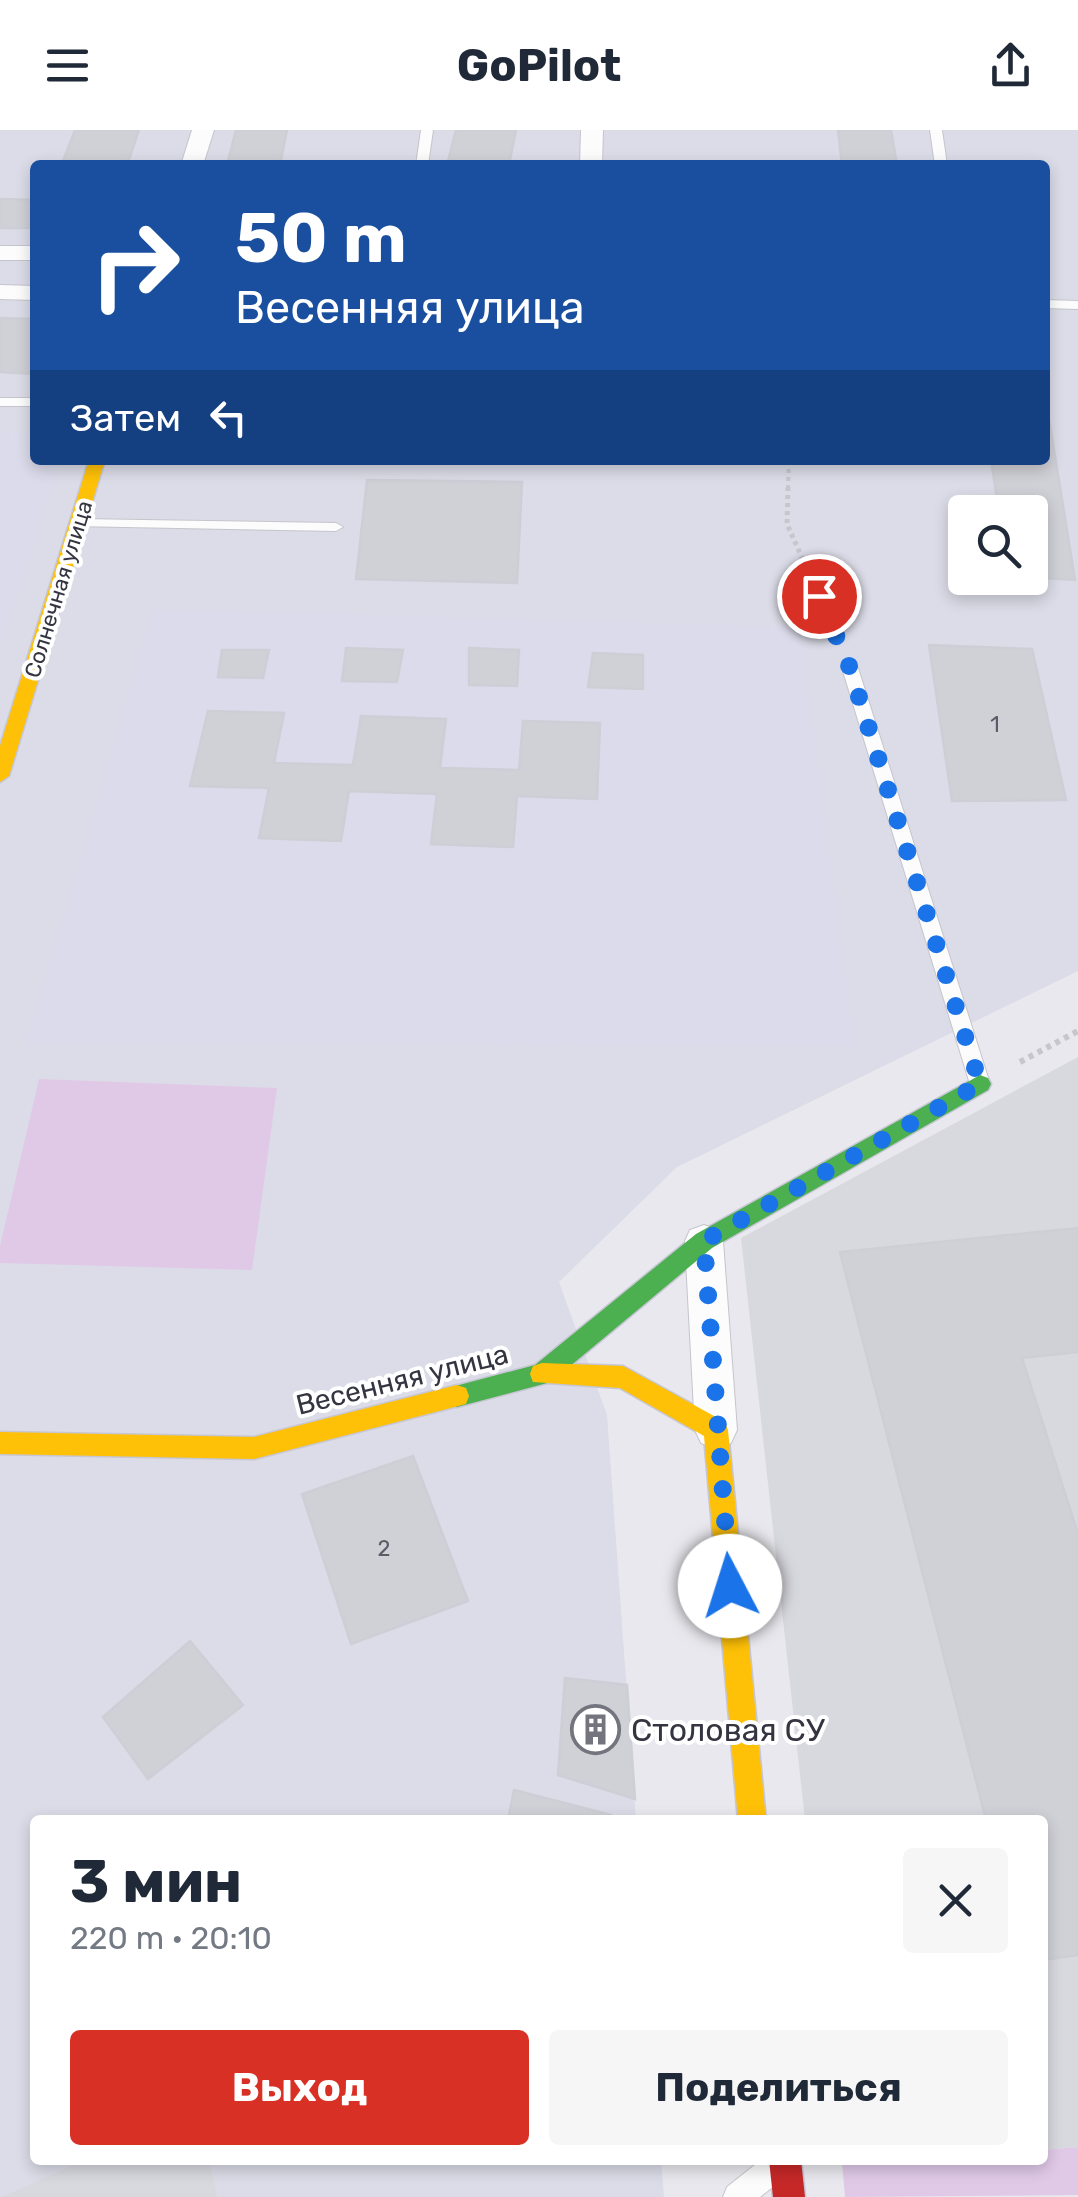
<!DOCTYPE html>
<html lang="ru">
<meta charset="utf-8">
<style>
body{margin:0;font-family:Rubik,sans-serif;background:#f6f6f7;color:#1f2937;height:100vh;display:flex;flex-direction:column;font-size:38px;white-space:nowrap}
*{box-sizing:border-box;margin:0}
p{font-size:32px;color:#747a83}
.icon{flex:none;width:55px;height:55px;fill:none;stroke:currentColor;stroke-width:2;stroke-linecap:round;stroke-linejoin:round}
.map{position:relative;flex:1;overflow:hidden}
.panel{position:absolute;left:30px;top:1685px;width:1018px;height:350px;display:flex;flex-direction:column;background:#fff;border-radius:10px;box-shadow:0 5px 15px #0003}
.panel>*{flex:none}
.banner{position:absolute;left:30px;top:30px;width:1020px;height:305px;border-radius:10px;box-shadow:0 5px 15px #0003;background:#1a4fa0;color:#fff;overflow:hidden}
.fabs{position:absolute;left:948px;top:365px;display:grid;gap:20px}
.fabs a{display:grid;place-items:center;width:100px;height:100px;border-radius:10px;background:#fff;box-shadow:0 5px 15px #0003;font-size:50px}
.pin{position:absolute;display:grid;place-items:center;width:85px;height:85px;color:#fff;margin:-42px;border:5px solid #fff;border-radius:50%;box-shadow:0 2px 10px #0007}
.me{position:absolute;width:110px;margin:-55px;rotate:355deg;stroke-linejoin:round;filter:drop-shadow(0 0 8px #0008)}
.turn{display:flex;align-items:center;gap:35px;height:210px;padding:0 40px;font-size:45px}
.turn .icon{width:130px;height:130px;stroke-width:2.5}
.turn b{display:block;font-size:70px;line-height:85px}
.then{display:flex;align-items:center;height:95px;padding:0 40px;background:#0003;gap:20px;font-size:38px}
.round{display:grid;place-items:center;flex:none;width:105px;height:105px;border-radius:10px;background:#f6f6f7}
.headline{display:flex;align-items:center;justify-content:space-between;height:170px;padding:0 40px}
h1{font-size:60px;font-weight:700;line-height:75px}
.button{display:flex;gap:20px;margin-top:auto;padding:20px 40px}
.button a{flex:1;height:115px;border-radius:10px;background:#d93025;color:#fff;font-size:40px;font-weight:700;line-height:115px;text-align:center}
.button a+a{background:#f6f6f7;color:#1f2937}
header{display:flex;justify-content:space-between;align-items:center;height:130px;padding:0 40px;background:#fff;font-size:45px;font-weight:700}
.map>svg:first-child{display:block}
</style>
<header><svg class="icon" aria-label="menu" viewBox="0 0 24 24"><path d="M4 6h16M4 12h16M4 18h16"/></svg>GoPilot<svg class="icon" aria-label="share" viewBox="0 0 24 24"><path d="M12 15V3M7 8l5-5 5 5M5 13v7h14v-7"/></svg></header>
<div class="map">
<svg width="1078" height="2067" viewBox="0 0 1078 2067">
<rect width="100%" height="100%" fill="#e8e8ee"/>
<path fill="#dcdce8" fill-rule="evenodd" d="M0,0H1078V841L677,1037L559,1152L607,1285L636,1690H35V2030H661L664,2067H0ZM35,35H1045V330H35ZM965,382H1030V448H965Z"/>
<path fill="#d8d8df" d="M1078,927V2017L1043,2020L1042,1690H805L741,1108Z
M85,2030H209L217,2067H2Z"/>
<path fill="#dbdbeb" d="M0,302L35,303V330H61L0,517Z
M153,479L800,497L854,915L26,914Z"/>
<path fill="#e0c9e7" d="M39,949L277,958L252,1140L0,1133V1116Z
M1078,2017V2065L845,2067L842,2032L1042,2030L1043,2020Z"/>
<path fill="#d0d0d7" stroke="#ceced6" stroke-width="2.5" d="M75,0H139L128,32L63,31Z
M236,0H287L280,35H227Z
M456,0H516L509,35H447Z
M838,0H891L897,35H842Z
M0,69L35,70V98H0Z
M0,188L35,189V244L0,242Z
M1045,264L1075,450L1030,447V382H999L991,330H1045Z
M367,350L522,352L517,453L356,449Z
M929,515L1032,519L1066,670L952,671Z
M346,518L403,520L397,552L342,551Z
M469,518L519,520L517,556L469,555Z
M222,520H269L263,548L218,547Z
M593,523L643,525V559L588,557Z
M208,581L284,583L274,633L353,635L361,586L446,589L440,638L519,640L523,591L600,593L597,669L517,666L513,717L431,714L437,664L349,661L341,711L259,708L269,658L190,656Z
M1078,1098V1222L1022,1228L1078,1404V1825L1042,1830V1690H986L840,1122Z
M413,1326L468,1471L351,1514L302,1364Z
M190,1511L243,1575L148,1649L103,1587Z
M565,1548L627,1555L635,1669L558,1645Z
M514,1660L611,1685L610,1690H508Z"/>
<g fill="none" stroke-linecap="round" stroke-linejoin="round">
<defs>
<path id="lane" d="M421,0H433L428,35H416Z
M930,0H942L947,35H935Z
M1045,170L1078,171V179L1045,178Z
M0,268H35V276H0Z
M78,389L336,393L343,397L336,401L73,396V390Z
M850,533L858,538L990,954L980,962L970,954L842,538Z
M761,2030H798L794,2040L760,2067H723L727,2057Z"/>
<path id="street" d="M192,0H214L203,35H181Z
M581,0H603L602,35H580Z
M0,116H35V130H0Z
M0,155L35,156V170L0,169Z
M704,1095L718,1100L723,1111L737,1300L731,1313L716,1319L701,1313L695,1300L685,1111L690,1100Z"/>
<path id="fast" d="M980,945L988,948L991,954L988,960L712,1118L551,1252L457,1277L448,1274L445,1266L448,1258L535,1235L696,1104Z"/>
<path id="slow" d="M89,330H105L9,646L0,652V616Z
M542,1233L623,1236L725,1292L728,1300L766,1690H738L704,1306L620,1258L533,1252L530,1244L533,1236Z
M457,1255L466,1258L469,1266L466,1274L254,1329L0,1324V1302L254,1307Z"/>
<path id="jam" d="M769,2030H801L805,2067H773Z"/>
</defs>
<use href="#lane" stroke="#c5c5cc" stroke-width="2"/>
<use href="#street" stroke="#c5c5cc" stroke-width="2"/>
<use href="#fast" stroke="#c7c6d4" stroke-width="3"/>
<use href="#slow" stroke="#c7c6d4" stroke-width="3"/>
<use href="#jam" stroke="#c7c6d4" stroke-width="3"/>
<path stroke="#c6c6cc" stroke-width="4" stroke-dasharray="4 4" stroke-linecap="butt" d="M788,359L789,330"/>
<path stroke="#c6c6cc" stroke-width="5" stroke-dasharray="4 4" stroke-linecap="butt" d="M788,357L787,394L840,513"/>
<path stroke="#c6c6cc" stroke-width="6" stroke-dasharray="5 5" stroke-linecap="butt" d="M1020,932L1078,901"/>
<use href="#lane" fill="#fcfcfc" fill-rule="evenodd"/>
<use href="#street" fill="#fcfcfc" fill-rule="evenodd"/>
<use href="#fast" fill="#4caf50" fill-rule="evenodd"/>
<use href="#slow" fill="#ffc107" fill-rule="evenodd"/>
<use href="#jam" fill="#c62828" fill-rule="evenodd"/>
</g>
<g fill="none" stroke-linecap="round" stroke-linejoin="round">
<path stroke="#1a73e8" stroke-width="18" stroke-dasharray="0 32.4" d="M730,1456L704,1111L980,954L850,538L819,466"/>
</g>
<defs>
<symbol id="building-ring" viewBox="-11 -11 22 22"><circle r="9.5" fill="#fff" stroke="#74747e" stroke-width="1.5"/><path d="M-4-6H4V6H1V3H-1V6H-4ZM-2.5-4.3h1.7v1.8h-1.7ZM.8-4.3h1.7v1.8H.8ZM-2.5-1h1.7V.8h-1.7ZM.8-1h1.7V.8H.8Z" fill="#74747e"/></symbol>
</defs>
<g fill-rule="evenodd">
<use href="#building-ring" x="568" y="1572" width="55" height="55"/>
</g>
<g text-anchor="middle" stroke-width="8" stroke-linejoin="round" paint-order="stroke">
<g font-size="22" fill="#353542" stroke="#fff">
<text transform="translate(58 459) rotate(-73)" y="8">Солнечная улица</text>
</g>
<g font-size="22" fill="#5c5c68">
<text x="995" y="602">1</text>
<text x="384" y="1426">2</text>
</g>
<g font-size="28" fill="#353542" stroke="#fff">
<text transform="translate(402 1249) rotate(-14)" y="10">Весенняя улица</text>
</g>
<g font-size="32" fill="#353542" stroke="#fff" text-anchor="start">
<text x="631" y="1611">Столовая СУ</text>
</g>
</g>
</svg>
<div class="fabs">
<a><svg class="icon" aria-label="search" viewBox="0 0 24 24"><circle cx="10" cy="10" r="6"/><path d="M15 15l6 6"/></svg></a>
</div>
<div class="pin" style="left:819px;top:466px;background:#d93025"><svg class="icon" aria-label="arrive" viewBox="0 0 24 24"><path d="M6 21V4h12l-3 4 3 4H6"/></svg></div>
<svg class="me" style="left:730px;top:1456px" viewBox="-20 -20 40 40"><circle r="19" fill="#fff"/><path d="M0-13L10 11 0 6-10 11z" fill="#1a73e8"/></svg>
<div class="banner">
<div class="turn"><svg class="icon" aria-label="right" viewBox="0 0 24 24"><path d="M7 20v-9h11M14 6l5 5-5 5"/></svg><div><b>50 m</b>Весенняя улица</div></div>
<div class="then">Затем<svg class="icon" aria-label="left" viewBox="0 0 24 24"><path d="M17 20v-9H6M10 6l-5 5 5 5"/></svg></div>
</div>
<section class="panel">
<div class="headline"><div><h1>3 мин</h1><p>220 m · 20:10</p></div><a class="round"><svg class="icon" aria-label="close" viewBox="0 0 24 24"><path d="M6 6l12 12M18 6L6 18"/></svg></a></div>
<div class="button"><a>Выход</a><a>Поделиться</a></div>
</section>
</div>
